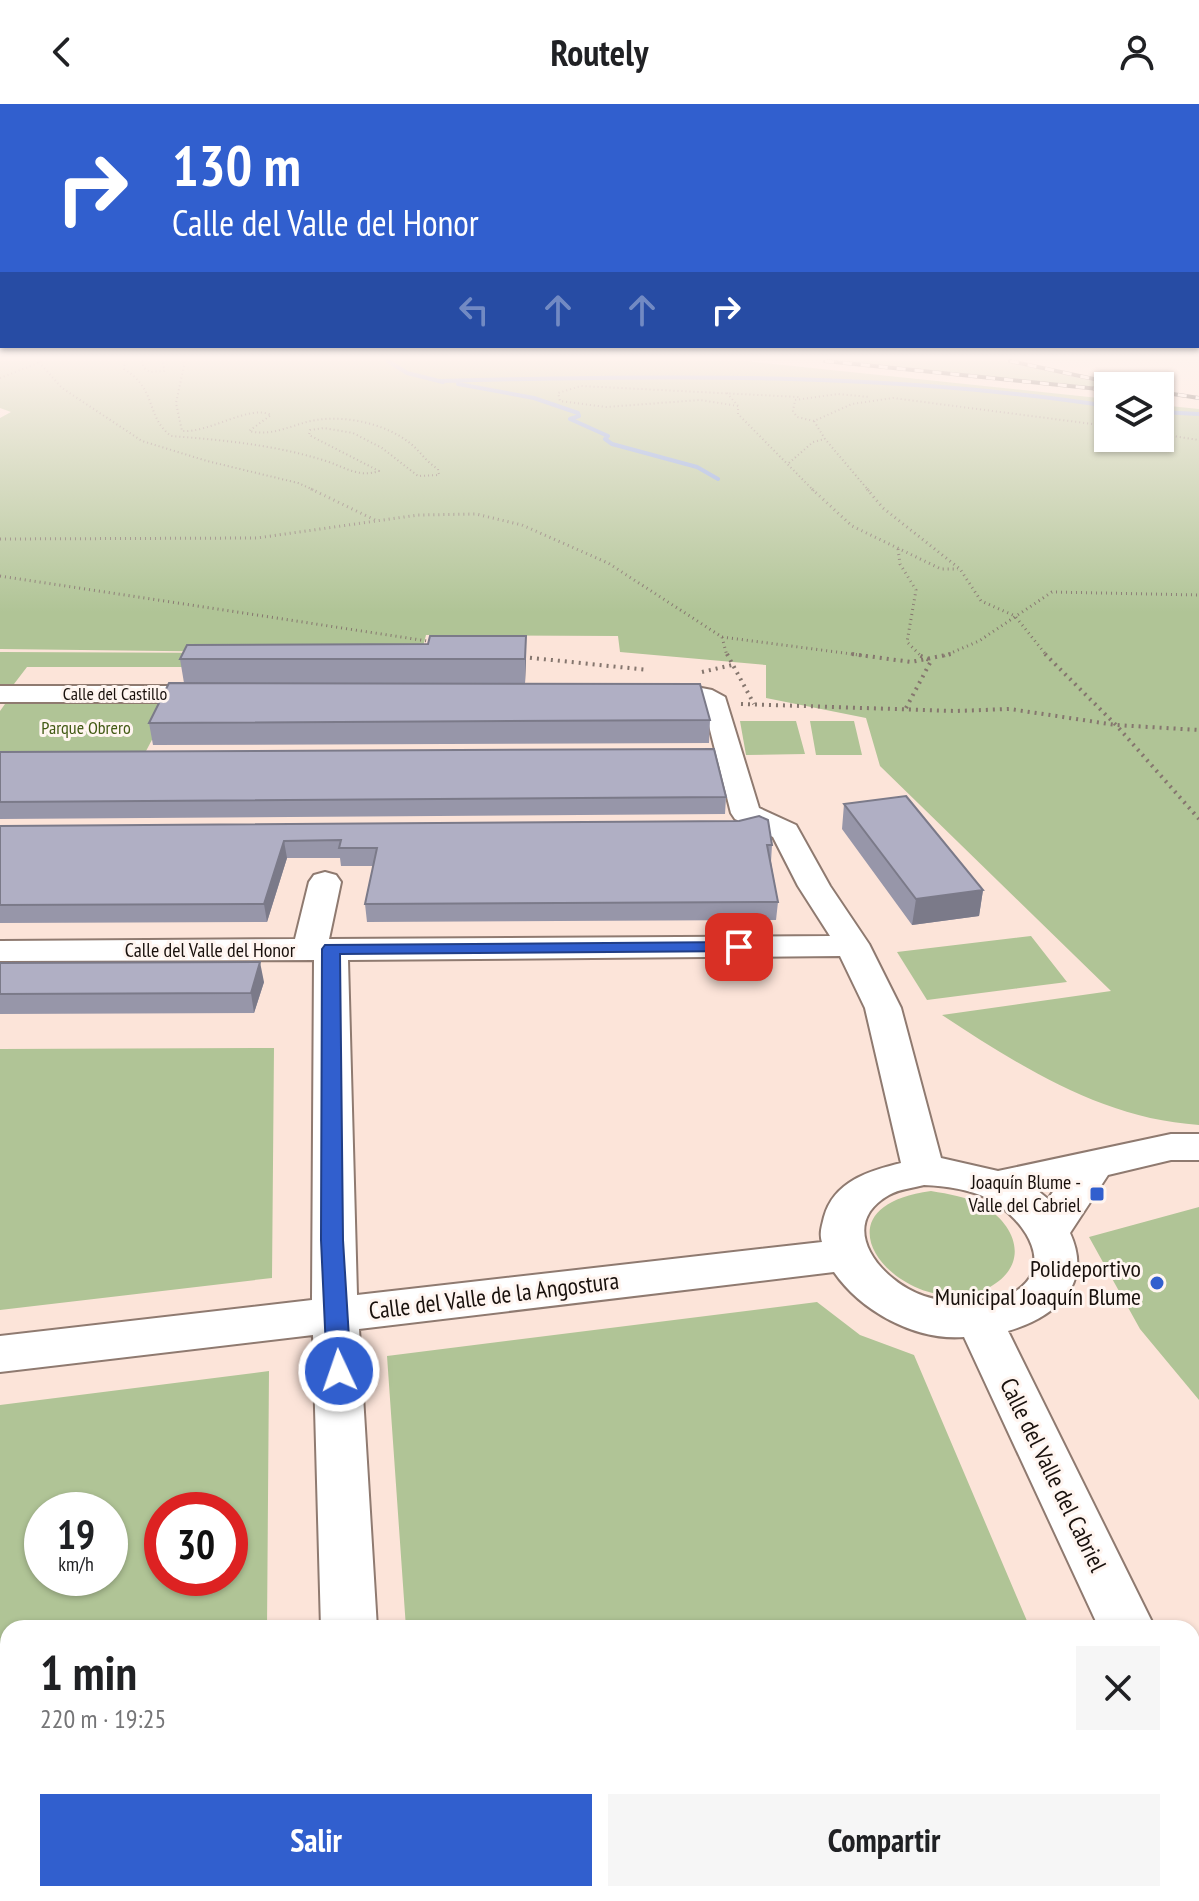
<!DOCTYPE html>
<html lang="es">
<meta charset="utf-8">
<style>
body{margin:0;font-family:"PT Sans Narrow",sans-serif;background:#f6f6f6;color:#202124;height:100vh;display:flex;flex-direction:column;font-size:30px;white-space:nowrap}
*{box-sizing:border-box;margin:0}
p{font-size:26px;color:#757577}
.icon{flex:none;width:44px;height:44px;fill:none;stroke:currentColor;stroke-width:2;stroke-linecap:round;stroke-linejoin:round}
.map{position:relative;flex:1;overflow:hidden}
.details{position:absolute;left:0px;top:1516px;width:1200px;height:282px;display:flex;flex-direction:column;background:#fff;border-radius:24px 24px 0 0;box-shadow:0 2px 6px #0004}
.details>*{flex:none}
.banner{position:absolute;left:0px;top:0px;width:1200px;height:244px;box-shadow:0 2px 6px #0004;background:#315fce;color:#fff;overflow:hidden}
.controls{position:absolute;left:1094px;top:268px;display:grid;gap:16px}
.controls a{display:grid;place-items:center;width:80px;height:80px;border-radius:0px;background:#fff;box-shadow:0 2px 6px #0004;font-size:40px}
.speed{position:absolute;left:24px;top:1388px;display:flex;gap:16px;font-size:40px;font-weight:700;text-align:center}
.speed>*{display:grid;place-content:center;width:104px;height:104px;border-radius:50%;background:#fff;box-shadow:0 2px 6px #0004;line-height:1}
.speed small{font-size:20px;font-weight:400}
.speed .limit{border:12px solid #d22;background:#fff;color:#111}
.pin{position:absolute;display:grid;place-items:center;width:68px;height:68px;color:#fff;margin:-34px;border-radius:16px;box-shadow:0 4px 12px #0006}
.me{position:absolute;width:88px;margin:-44px;rotate:357deg;stroke-linejoin:round;filter:drop-shadow(0 0 6px #0008)}
.turn{display:flex;align-items:center;gap:28px;height:168px;padding:0 40px;font-size:36px}
.turn .icon{width:104px;height:104px;stroke-width:2.5}
.turn b{display:block;font-size:56px;line-height:68px}
.lanes{display:flex;align-items:center;height:76px;padding:0 40px;background:#0003;justify-content:center;gap:40px;direction:ltr}
.lanes .off{opacity:.35}
.round{display:grid;place-items:center;flex:none;width:84px;height:84px;border-radius:0px;background:#f6f6f6}
.head{display:flex;align-items:center;justify-content:space-between;height:136px;padding:0 40px}
h1{font-size:48px;font-weight:700;line-height:60px}
.cta{display:flex;gap:16px;margin-top:auto;padding:16px 40px}
.cta a{flex:1;height:92px;border-radius:0px;background:#315fce;color:#fff;font-size:32px;font-weight:700;line-height:92px;text-align:center}
.cta a+a{background:#f6f6f6;color:#202124}
header{display:flex;justify-content:space-between;align-items:center;height:104px;padding:0 40px;background:#fff;font-size:36px;font-weight:700}
.map>svg:first-child{display:block}
</style>
<header><svg class="icon" aria-label="back" viewBox="0 0 24 24"><path d="M15 5l-7 7 7 7"/></svg>Routely<svg class="icon" aria-label="person" viewBox="0 0 24 24"><circle cx="12" cy="8" r="4"/><path d="M4 21q1-7 8-7t8 7"/></svg></header>
<div class="map">
<svg width="1199" height="1797" viewBox="0 0 1199 1797">
<rect width="100%" height="100%" fill="#fce4d9"/>
<path fill="#b0c496" fill-rule="evenodd" d="M0,257H746L1108,295V334H1160V301L1199,305V1021C1103,1015 1021,963 942,911L1111,887L880,662L866,614L766,594V561L620,548L618,532L426,531L420,555L246,548L0,545V314L11,308L0,304Z
M836,257H1005L1114,282H1108V285Z
M0,548L244,549L231,578L184,579L191,563H27L14,580H0Z
M5,600H171L146,647L0,648V607Z
M740,617H796L805,650L746,651Z
M810,617H854L862,651H816Z
M1031,832L1067,878L927,896L897,848Z
M274,944L272,1174L0,1206V945Z
M931,1087C949,1090 967,1093 984,1102C1018,1123 1029,1161 990,1183C913,1225 797,1105 931,1087Z
M1199,1103V1296L1140,1225L1089,1133Z
M817,1198L860,1231L914,1251L1030,1524H406L387,1252Z
M269,1267L267,1524H8V1790H265V1797H0V1301ZM42,1406H110V1474H42ZM162,1406H230V1474H162Z
M424,1790H1144L1147,1797H424Z"/>
<g fill="none" stroke-linecap="round" stroke-linejoin="round">
<path stroke="#86a5e1" stroke-width="4" d="M388,257L407,269L443,278
M439,277C662,271 887,268 1108,302
M458,280L534,294L578,309L579,312L570,315L608,332L605,335L612,340L697,363L718,375
M1160,308L1199,310"/>
<defs>
<path id="minor" d="M686,581L712,586L725,593L759,704L796,721L830,782L869,840L901,904L941,1054L998,1067L1171,1030H1199V1056H1171L1108,1071L1070,1129C1094,1181 1055,1213 1008,1227L1155,1524H1099L964,1233C915,1237 861,1207 834,1168L359,1225L377,1524H321L313,1231L0,1268V1232L312,1196L314,856L0,857V837L295,835L309,778L314,771L325,768L336,771L341,778L329,835L830,832L798,782L773,733L735,715L731,709L704,602C686,591 664,600 645,596L641,590L645,584ZM840,852L865,904L901,1059C869,1067 834,1077 824,1113C822,1122 819,1129 822,1138L357,1191L348,856ZM924,1081C946,1082 969,1085 989,1095C1025,1115 1061,1167 1007,1192C998,1196 987,1196 977,1197C959,1198 942,1198 924,1192C882,1178 834,1122 889,1091C899,1085 913,1084 924,1081ZM1057,1082L1048,1095L1037,1086Z
M0,582H210L219,584L223,590L219,596L210,598H0Z
M1192,1631L1199,1634V1705L1192,1702Z
M327,1790H391V1797H327Z"/>
</defs>
<use href="#minor" stroke="#8f7a70" stroke-width="4"/>
<path stroke="#85766e" stroke-width="2" stroke-dasharray="1 3" stroke-linecap="butt" d="M125,257L124,265C158,286 145,312 171,332C223,336 276,341 326,357C345,363 358,374 379,367L309,331L310,326L324,324L353,329L382,344L418,372L439,371L438,365C426,358 421,348 411,340C387,320 346,311 316,316C292,320 274,333 249,327L271,311C250,300 210,329 182,327L176,299L185,257
M142,257L144,264L150,268L164,267L163,257
M39,258L62,284L142,337L207,357L298,379L316,387
M0,274L43,257
M727,289L738,302V310L814,387
M738,302L700,296L606,303L560,297L558,289L581,282L799,293
M814,317L797,313L793,307L795,296L838,290L869,293
M1160,330L1199,336
M789,359L813,338L825,335
M869,387L825,335L814,317L852,300L893,294L1108,322"/>
<path stroke="#85766e" stroke-width="3" stroke-dasharray="1 4" stroke-linecap="butt" d="M311,385L375,416
M812,385L852,422L941,465H958
M867,385L883,404L960,465L981,497L1015,512L1047,552
M0,435L257,434L418,411L476,410L522,421L608,459L722,533L727,552
M898,445L900,460L916,486L907,538L921,552
M0,472L434,538
M722,533L867,552
M944,552L979,537L1052,488L1199,491"/>
<path stroke="#85766e" stroke-width="4" stroke-dasharray="2 5" stroke-linecap="butt" d="M727,550L754,600
M852,550L911,558L951,550
M1045,550L1116,621L1199,715
M523,553L648,566
M702,568L732,561
M741,600L955,607L1010,605L1116,621L1199,626
M906,604L931,557L917,550"/>
<use href="#minor" fill="#fff" fill-rule="evenodd"/>
<defs>
<path id="rail" d="M825,257L1108,286
M1010,257L1126,282
M1160,288L1199,294"/>
</defs>
<use href="#rail" stroke="#352b26" stroke-width="4"/>
<use href="#rail" stroke="#fff5f0" stroke-width="3" stroke-dasharray="9" stroke-linecap="butt"/>
</g>
<path fill="#9796a9" d="M180,555H526L525,579H184Z
M710,616L709,639L153,641L149,619Z
M0,648L726,693L725,710L0,715Z
M844,700L983,786L979,812L912,821L842,725Z
M0,722L772,741L771,758L778,798L776,816L367,818L365,800L373,762H341L340,754H287L267,818L0,819Z
M0,859L264,878L254,909L0,910Z"/>
<path fill="#7b7a89" d="M526,532V555L525,579V555Z
M284,737L287,754L267,818L264,800Z
M983,786L979,812L912,821L916,795Z
M260,858L264,878L254,909L251,889Z"/>
<path fill="#b0afc4" stroke="#7b7a89" stroke-width="2" d="M430,532H526L525,555H180L187,541L428,540Z
M169,579L700,580L710,616L149,619Z
M714,645L726,693L0,698V648Z
M906,692L983,786L916,795L844,700Z
M759,712L768,716L772,741H767L778,798L365,800L377,744H339L341,736L284,737L264,800L0,801V722L739,717Z
M260,858L251,889L0,890V859Z"/>
<linearGradient id="sky" x2="0" y2="1"><stop stop-color="#81aee5"/><stop offset="0.5" stop-color="#fef3ee"/><stop offset="1" stop-color="#fef3ee" stop-opacity="0"/></linearGradient>
<rect width="1199" height="509" fill="url(#sky)"/>
<path fill="#315fce" stroke="#203e86" stroke-width="2" d="M739,838L747,843L745,847L340,850L343,1136L351,1267L348,1274L339,1277L330,1274L327,1267L321,1136L322,845L325,841Z"/>
<g fill="#315fce" stroke="#fff5f0" stroke-width="3">
<rect x="1089" y="1082" width="16" height="16" rx="4"/>
<circle cx="1157" cy="1179" r="8"/>
</g>
<g text-anchor="middle" stroke-width="6" stroke-linejoin="round" paint-order="stroke">
<g font-size="18" fill="#19110d" stroke="#fff5f0">
<text x="115" y="596">Calle del Castillo</text>
</g>
<g font-size="18" fill="#425a14" stroke="#fff5f0">
<text x="86" y="630">Parque Obrero</text>
</g>
<g font-size="20" fill="#19110d" stroke="#fff5f0">
<text x="210" y="853">Calle del Valle del Honor</text>
</g>
<g font-size="20" fill="#19110d" stroke="#fff5f0" text-anchor="end">
<text x="1081" y="1085">Joaquín Blume -<tspan x="1081" dy="23">Valle del Cabriel</tspan></text>
</g>
<g font-size="24" fill="#19110d" stroke="#fff5f0" text-anchor="end">
<text x="1141" y="1173">Polideportivo<tspan x="1141" dy="28">Municipal Joaquín Blume</tspan></text>
</g>
<g font-size="24" fill="#19110d" stroke="#fff5f0">
<text transform="translate(494 1192) rotate(-7)" y="8">Calle del Valle de la Angostura</text>
<text transform="translate(1053 1371) rotate(64)" y="8">Calle del Valle del Cabriel</text>
</g>
</g>
</svg>
<div class="controls">
<a><svg class="icon" aria-label="layers" viewBox="0 0 24 24"><path d="M12 4l9 5-9 5-9-5zM3 14l9 5 9-5"/></svg></a>
</div>
<div class="speed"><div>19<small>km/h</small></div><div class="limit">30</div></div>
<div class="pin" style="left:739px;top:843px;background:#d93025"><svg class="icon" aria-label="arrive" viewBox="0 0 24 24"><path d="M6 21V4h12l-3 4 3 4H6"/></svg></div>
<svg class="me" style="left:339px;top:1267px" viewBox="-20 -20 40 40"><circle r="17" fill="#315fce" stroke="#fff" stroke-width="3"/><path d="M0-11L8 9 0 5-8 9z" fill="#fff"/></svg>
<div class="banner">
<div class="turn"><svg class="icon" aria-label="right" viewBox="0 0 24 24"><path d="M7 20v-9h11M14 6l5 5-5 5"/></svg><div><b>130 m</b>Calle del Valle del Honor</div></div>
<div class="lanes"><svg class="icon off" aria-label="left" viewBox="0 0 24 24"><path d="M17 20v-9H6M10 6l-5 5 5 5"/></svg><svg class="icon off" aria-label="ahead" viewBox="0 0 24 24"><path d="M12 20V5M6 11l6-6 6 6"/></svg><svg class="icon off" aria-label="ahead" viewBox="0 0 24 24"><path d="M12 20V5M6 11l6-6 6 6"/></svg><svg class="icon" aria-label="right" viewBox="0 0 24 24"><path d="M7 20v-9h11M14 6l5 5-5 5"/></svg></div>
</div>
<section class="details">
<div class="head"><div><h1>1 min</h1><p>220 m · 19:25</p></div><a class="round"><svg class="icon" aria-label="close" viewBox="0 0 24 24"><path d="M6 6l12 12M18 6L6 18"/></svg></a></div>
<div class="cta"><a>Salir</a><a>Compartir</a></div>
</section>
</div>
